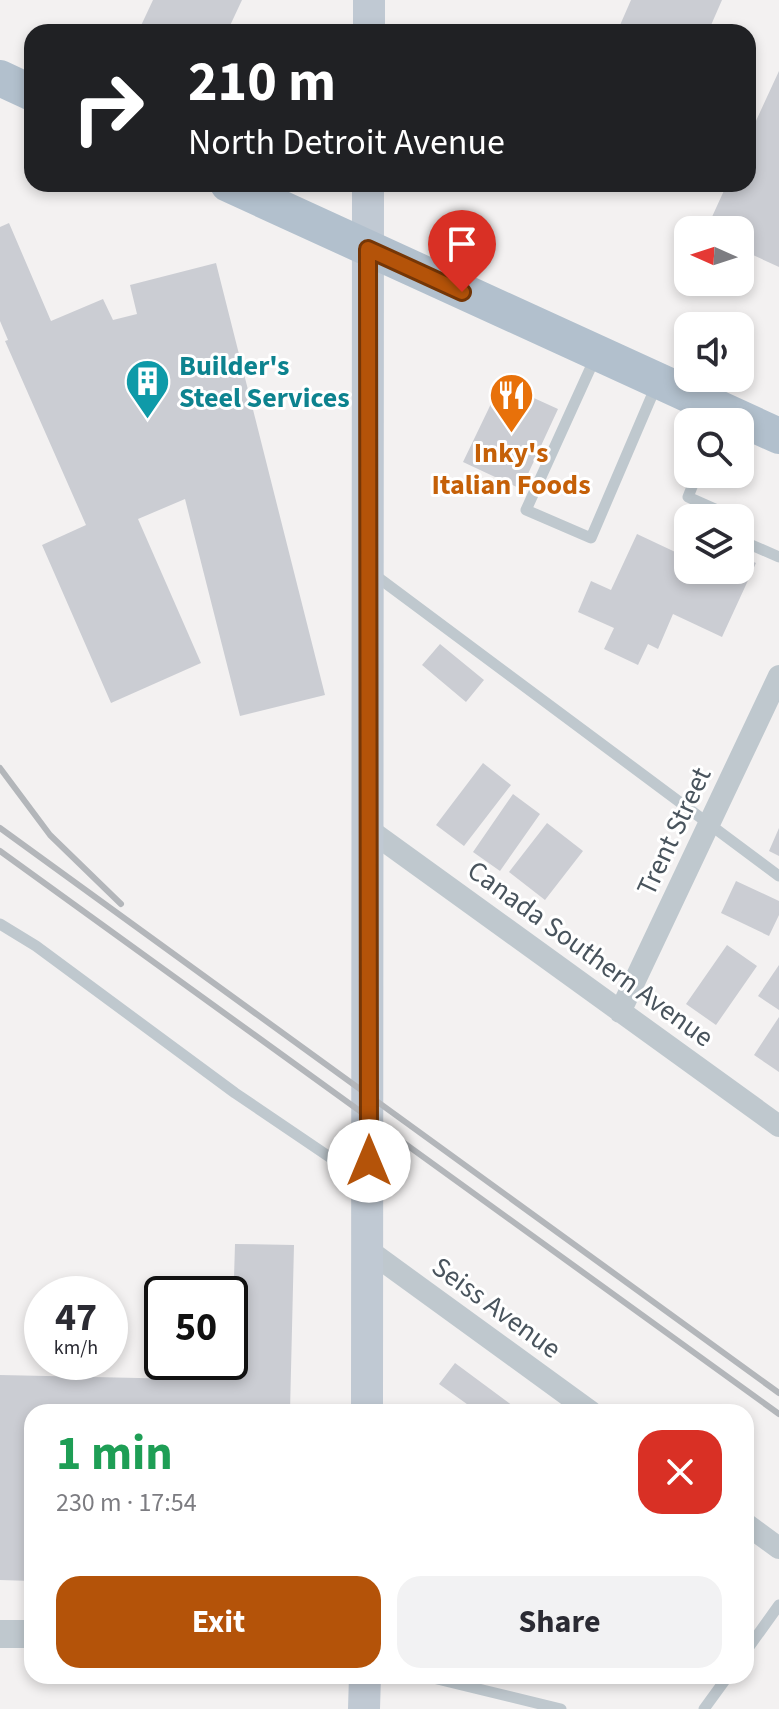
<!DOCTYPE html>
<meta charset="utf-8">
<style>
body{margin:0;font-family:"Source Sans 3",sans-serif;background:#f2f2f3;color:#2b2b33;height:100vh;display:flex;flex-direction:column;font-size:30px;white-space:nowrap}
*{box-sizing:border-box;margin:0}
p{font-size:26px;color:#7c7c81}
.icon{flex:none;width:44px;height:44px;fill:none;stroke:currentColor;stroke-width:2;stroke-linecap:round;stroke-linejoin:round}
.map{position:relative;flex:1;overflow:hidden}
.side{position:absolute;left:24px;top:1404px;width:730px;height:280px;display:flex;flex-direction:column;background:#fff;border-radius:24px;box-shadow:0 4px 12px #0003}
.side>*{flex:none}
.top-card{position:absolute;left:24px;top:24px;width:732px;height:168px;border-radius:24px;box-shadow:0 4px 12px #0003;background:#202124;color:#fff;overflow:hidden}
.needle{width:52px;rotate:273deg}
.controls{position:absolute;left:674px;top:216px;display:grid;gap:16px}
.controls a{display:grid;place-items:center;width:80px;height:80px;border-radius:16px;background:#fff;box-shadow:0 4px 12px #0003;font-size:40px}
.speed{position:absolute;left:24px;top:1276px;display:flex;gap:16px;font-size:40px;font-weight:700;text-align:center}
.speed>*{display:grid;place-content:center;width:104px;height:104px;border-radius:50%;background:#fff;box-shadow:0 4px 12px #0003;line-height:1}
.speed small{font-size:20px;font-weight:400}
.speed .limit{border:4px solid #111;border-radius:12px;background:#fff;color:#111}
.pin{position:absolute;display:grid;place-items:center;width:68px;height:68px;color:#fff;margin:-82px -34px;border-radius:50% 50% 50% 0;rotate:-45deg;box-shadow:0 0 8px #0007}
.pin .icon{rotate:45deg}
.me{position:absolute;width:88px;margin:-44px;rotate:0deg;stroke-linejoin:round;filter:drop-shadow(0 0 6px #0008)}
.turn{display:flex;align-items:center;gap:28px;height:168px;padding:0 32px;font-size:36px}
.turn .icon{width:104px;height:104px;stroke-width:2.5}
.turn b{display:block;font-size:56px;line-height:68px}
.round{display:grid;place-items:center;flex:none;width:84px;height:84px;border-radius:24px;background:#f2f2f3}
.summary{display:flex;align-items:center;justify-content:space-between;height:136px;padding:0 32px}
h1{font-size:48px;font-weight:700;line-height:60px;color:#1e9e55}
.cta{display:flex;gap:16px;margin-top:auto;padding:16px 32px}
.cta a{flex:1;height:92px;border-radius:24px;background:#b45309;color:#fff;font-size:32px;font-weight:700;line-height:92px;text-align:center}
.cta a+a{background:#f2f2f3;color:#2b2b33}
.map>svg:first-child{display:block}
</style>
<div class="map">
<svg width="779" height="1709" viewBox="0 0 779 1709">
<rect width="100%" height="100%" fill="#f3f1f1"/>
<path fill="#cbcdd3" d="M153,0H242L227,32H138Z
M631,0H722L708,32H617Z
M779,71V267L740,249V230H706L727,184H748V138Z
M9,223L51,321L103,299L113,320L137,314L130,285L216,263L325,695L240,716L185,499L138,519L201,663L111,703L42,545L86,525L5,341L8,340L0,321V227Z
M501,383L558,409L521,489L463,462Z
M637,534L688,558V570H740V556L756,563L722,637L673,614L658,649L648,644L638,665L604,649L614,628L578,612L591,581L611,590Z
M440,644L484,680L466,702L422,665Z
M483,763L511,785L464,846L436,825Z
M513,794L540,814L500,871L473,852Z
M547,823L583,851L545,900L509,872Z
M779,828V856L769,851Z
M736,881L779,901V915L769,936L721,913Z
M727,945L757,966L716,1025L686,1004Z
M779,965V1010L758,996Z
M779,1017V1072L754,1055Z
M235,1244L294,1245L290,1412H32V1581L0,1580V1375L231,1380Z
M455,1363L521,1412H478L439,1384Z"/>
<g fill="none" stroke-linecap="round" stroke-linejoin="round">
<path stroke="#bfc8ce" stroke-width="11" d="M595,358L526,510L591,538L656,386
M697,474L688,497L724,513L726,518
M740,540L779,557
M372,573L779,876
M0,924L36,946L235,1093L362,1179
M746,1651L779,1605
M429,1677L561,1709
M704,1709L728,1676"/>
<path stroke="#bfc8ce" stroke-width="22" d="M368,829L779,1126
M620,1012L779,676
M368,1250L591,1412
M746,1524L779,1548"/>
<path stroke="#bfc8ce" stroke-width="28" d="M0,1634H32"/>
<path stroke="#c0c9d3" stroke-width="32" d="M369,32V0
M367,1412L368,184
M364,1709L365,1676"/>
<path stroke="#b2c0cd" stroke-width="36" d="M0,78L32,93
M228,184L779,436"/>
<path stroke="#b3b6ba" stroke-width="6" d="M0,768L50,835L121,904
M0,828L779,1393
M0,851L779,1414"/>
</g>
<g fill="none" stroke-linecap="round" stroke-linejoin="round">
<defs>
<path id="route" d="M369,1161L368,249L462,292"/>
</defs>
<use href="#route" stroke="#753606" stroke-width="20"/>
<use href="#route" stroke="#b45309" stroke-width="14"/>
</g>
<defs>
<symbol id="building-pin" viewBox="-11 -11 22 30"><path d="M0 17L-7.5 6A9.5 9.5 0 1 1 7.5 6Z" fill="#0f9aa8" stroke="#fff"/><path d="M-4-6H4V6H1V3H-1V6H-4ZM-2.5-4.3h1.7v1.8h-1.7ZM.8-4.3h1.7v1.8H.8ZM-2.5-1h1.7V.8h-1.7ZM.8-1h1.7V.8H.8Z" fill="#fff"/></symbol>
<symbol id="restaurant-pin" viewBox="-11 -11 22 30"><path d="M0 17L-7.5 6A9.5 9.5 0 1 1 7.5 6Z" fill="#e8710a" stroke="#fff"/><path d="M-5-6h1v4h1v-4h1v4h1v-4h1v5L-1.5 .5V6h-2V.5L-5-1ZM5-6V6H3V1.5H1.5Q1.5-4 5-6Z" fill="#fff"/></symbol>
</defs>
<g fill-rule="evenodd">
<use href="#building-pin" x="122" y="356" width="51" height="69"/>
<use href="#restaurant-pin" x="486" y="370" width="51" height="69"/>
</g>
<g text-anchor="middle" stroke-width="6" stroke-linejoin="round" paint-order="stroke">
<g font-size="28" font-weight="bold" fill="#0d838f" stroke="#fff" text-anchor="start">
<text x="179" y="375">Builder's<tspan x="179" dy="32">Steel Services</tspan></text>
</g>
<g font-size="28" font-weight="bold" fill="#c56008" stroke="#fff">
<text x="511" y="462">Inky's<tspan x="511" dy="32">Italian Foods</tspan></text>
</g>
<g font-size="28" fill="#49545d" stroke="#fff">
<text transform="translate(673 831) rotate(-65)" y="10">Trent Street</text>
<text transform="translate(591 953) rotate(36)" y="10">Canada Southern Avenue</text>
<text transform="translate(497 1307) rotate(36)" y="10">Seiss Avenue</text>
</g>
</g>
</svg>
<div class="controls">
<a><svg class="needle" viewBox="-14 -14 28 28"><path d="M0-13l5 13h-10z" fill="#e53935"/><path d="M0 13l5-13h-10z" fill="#7c7c81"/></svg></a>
<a><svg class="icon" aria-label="sound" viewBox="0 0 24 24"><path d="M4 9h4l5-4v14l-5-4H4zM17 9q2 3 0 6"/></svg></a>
<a><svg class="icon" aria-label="search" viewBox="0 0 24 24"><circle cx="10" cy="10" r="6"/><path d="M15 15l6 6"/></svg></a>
<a><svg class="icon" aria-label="layers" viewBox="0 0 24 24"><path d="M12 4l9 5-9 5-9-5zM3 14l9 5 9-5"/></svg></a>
</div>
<div class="speed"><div>47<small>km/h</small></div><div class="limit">50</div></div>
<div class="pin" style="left:462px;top:292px;background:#d93025"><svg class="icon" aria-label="arrive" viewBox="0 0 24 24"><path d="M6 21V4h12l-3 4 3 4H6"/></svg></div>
<svg class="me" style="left:369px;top:1161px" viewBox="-20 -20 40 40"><circle r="19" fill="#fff"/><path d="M0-13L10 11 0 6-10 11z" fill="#b45309"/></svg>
<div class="top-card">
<div class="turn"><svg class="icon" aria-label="right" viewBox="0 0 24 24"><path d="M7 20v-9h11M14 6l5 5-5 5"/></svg><div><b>210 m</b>North Detroit Avenue</div></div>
</div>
<section class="side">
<div class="summary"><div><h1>1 min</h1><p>230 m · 17:54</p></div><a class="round" style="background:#d93025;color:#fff"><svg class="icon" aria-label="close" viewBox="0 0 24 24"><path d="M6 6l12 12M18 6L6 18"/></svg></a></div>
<div class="cta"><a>Exit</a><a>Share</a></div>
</section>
</div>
